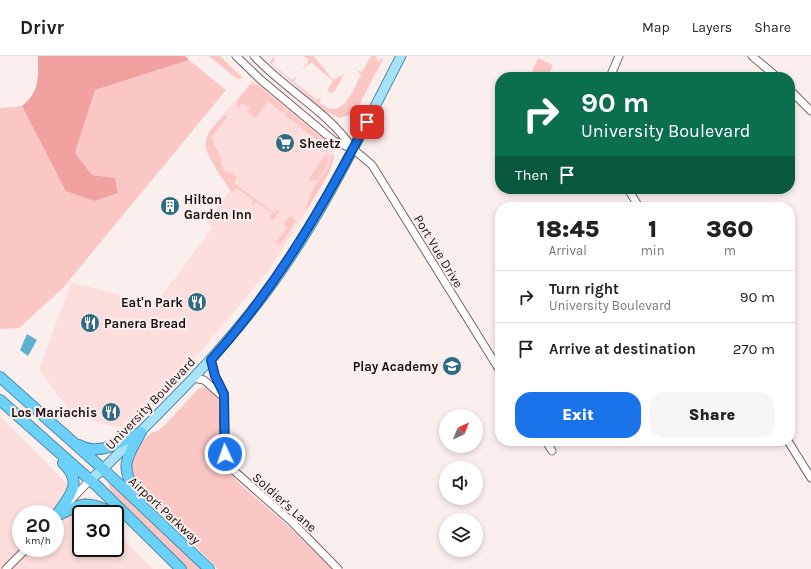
<!DOCTYPE html>
<style>
body{margin:0;font-family:Karla,sans-serif;background:#f6f6f6;color:#222;height:100vh;display:flex;flex-direction:column;font-size:15px;white-space:nowrap}
*{box-sizing:border-box;margin:0}
p{font-size:13px;color:#767676}
.icon{flex:none;width:22px;height:22px;fill:none;stroke:currentColor;stroke-width:2;stroke-linecap:round;stroke-linejoin:round}
.map{position:relative;flex:1;overflow:hidden}
.panel{position:absolute;left:495px;top:146px;width:300px;height:244px;display:flex;flex-direction:column;background:#fff;border-radius:16px;box-shadow:0 2px 6px #0003}
.panel>*{flex:none}
.guide{position:absolute;left:495px;top:16px;width:300px;height:122px;border-radius:16px;box-shadow:0 2px 6px #0003;background:#0b6e4f;color:#fff;overflow:hidden}
.needle{width:26px;rotate:43deg}
.tools{position:absolute;left:439px;top:353px;display:grid;gap:8px}
.tools a{display:grid;place-items:center;width:44px;height:44px;border-radius:50%;background:#fff;box-shadow:0 2px 6px #0003;font-size:20px}
.speed{position:absolute;left:12px;top:449px;display:flex;gap:8px;font-size:20px;font-weight:700;text-align:center}
.speed>*{display:grid;place-content:center;width:52px;height:52px;border-radius:50%;background:#fff;box-shadow:0 2px 6px #0003;line-height:1}
.speed small{font-size:10px;font-weight:400}
.speed .limit{border:2px solid #111;border-radius:6px;background:#fff;color:#111}
.pin{position:absolute;display:grid;place-items:center;width:34px;height:34px;color:#fff;margin:-17px;border-radius:8px;box-shadow:0 2px 6px #0006}
.me{position:absolute;width:44px;margin:-22px;rotate:357deg;stroke-linejoin:round;filter:drop-shadow(0 0 3px #0008)}
.turn{display:flex;align-items:center;gap:14px;height:84px;padding:0 20px;font-size:18px}
.turn .icon{width:52px;height:52px;stroke-width:2.5}
.turn b{display:block;font-size:28px;line-height:34px}
.then{display:flex;align-items:center;height:38px;padding:0 20px;background:#0003;gap:8px;font-size:15px}
.eta{display:flex;justify-content:space-evenly;align-items:center;height:68px;text-align:center}
.eta b{font-size:24px;font-weight:800;line-height:28px}
.button{display:flex;gap:8px;margin-top:auto;padding:8px 20px}
.button a{flex:1;height:46px;border-radius:16px;background:#1a73e8;color:#fff;font-size:16px;font-weight:800;line-height:46px;text-align:center}
.button a+a{background:#f6f6f6;color:#222}
ul{padding:0;list-style:none}
li{display:flex;align-items:center;gap:12px;height:52px;padding:0 20px;border-top:1px solid #e0e0e0}
li div{flex:1}
li b{display:block;font-size:15px}
li em{font-style:normal}
header{display:flex;align-items:center;gap:24px;box-sizing:border-box;height:56px;padding:0 20px;background:#fff;border-bottom:1px solid #e0e0e0}
header strong{font-size:19px}
nav{display:flex;gap:22px;margin-inline-start:auto;font-size:14px}
.map>svg:first-child{display:block}
</style>
<header>
<strong>Drivr</strong>
<nav><a>Map</a><a>Layers</a><a>Share</a></nav>
</header>
<div class="map">
<svg width="811" height="513" viewBox="0 0 811 513">
<rect width="100%" height="100%" fill="#fbefee"/>
<path fill="#fddedd" fill-rule="evenodd" d="M252,25H256L260,27L327,84L333,93L334,99L332,110L308,153L269,214L201,295L120,372L74,360L39,314L71,226L128,241L150,256L213,171L207,166L230,135L205,94V85L209,75Z
M0,360L97,458H81V492H115V476L153,513H0ZM21,458H55V492H21Z"/>
<path fill="#fac7c5" d="M209,0H220L243,22L237,23Z
M304,0H314L333,24L344,18L334,36L331,37L327,34L333,25L311,6L302,14L309,4Z
M371,0H376L378,6L381,2L383,3L355,57L340,62L327,56L270,7L273,1L275,2L272,8L292,24L297,20L294,26L317,44L321,41L319,46C343,66 351,37 361,19L357,14L362,16Z
M538,2L553,9L548,21H541L539,18L535,20L531,18Z
M189,4L226,34L62,233L19,272L0,273V52L22,50L37,77L95,145L118,137L115,122L92,119L75,97L95,34Z
M251,28L259,30L286,53L283,57L268,45L256,62L247,56L250,52L242,47L239,51H237V45Z
M288,54L324,84L325,86V93L328,97L321,94V89L318,85L285,59Z
M224,59L227,61L211,82L221,102L222,105L220,106L224,114L237,121L234,127L274,157L279,153V156L273,164L269,162L272,157L256,146L251,149L253,144L237,132L233,136L231,135C223,122 201,96 207,81C210,73 218,66 224,59Z
M325,99L329,100L327,110L318,124L312,125L304,120L309,123Z
M334,99C334,113 316,138 309,151L305,153L314,131L329,110L331,100Z
M291,160L296,165L280,189L272,183L277,185L287,172L283,168Z
M202,331L208,332L220,343L218,391L225,412L241,429L286,468L332,513H218L134,428L129,404L136,392L151,377L158,375L167,367L198,333Z
M108,424L203,513H187L114,440L110,434Z"/>
<path fill="#f0a1a0" d="M38,0H185L189,4L95,34L75,97L92,119L115,122L118,137L95,145L66,135L22,50C40,36 38,21 38,0Z"/>
<path fill="#5cb1d2" d="M27,278L37,284L28,300L20,294Z"/>
<g fill="none" stroke-linecap="round" stroke-linejoin="round">
<defs>
<path id="minor" d="M236,0L261,24L334,85L353,93L372,109L500,315
M254,0C284,33 328,55 353,93
M752,0L777,21
M610,21L619,0
M790,34L811,55
M628,133L639,151
M211,304L215,320L224,338L223,392L231,412L292,466L338,513
M193,322L204,324L222,340
M546,385L552,395
M788,385L811,422
M70,445L90,424
M6,513L27,492"/>
<path id="major" d="M90,424L103,413C159,357 216,303 264,239C319,166 359,81 401,0"/>
<path id="highway" d="M0,321L103,413L209,513
M0,344L98,431L181,513
M79,389C100,401 122,385 141,376
M139,443C121,411 123,408 141,376
M57,460C81,447 88,443 114,458
M55,461C68,442 85,427 63,407"/>
</defs>
<use href="#minor" stroke="#7d6362" stroke-width="9"/>
<use href="#major" stroke="#4e8da6" stroke-width="11"/>
<use href="#highway" stroke="#4e8da6" stroke-width="12"/>
<use href="#minor" stroke="#fff" stroke-width="7"/>
<use href="#major" stroke="#a6e3fb" stroke-width="9"/>
<use href="#highway" stroke="#6bd1f8" stroke-width="10"/>
</g>
<g fill="none" stroke-linecap="round" stroke-linejoin="round">
<defs>
<path id="route" d="M225,398L224,338L215,320L211,304C275,233 323,151 367,66"/>
</defs>
<use href="#route" stroke="#114b97" stroke-width="10"/>
<use href="#route" stroke="#1a73e8" stroke-width="7"/>
</g>
<defs>
<symbol id="supermarket-disc" viewBox="-11 -11 22 22"><circle r="9.5" fill="#2f6c83" stroke="#fbefee"/><path d="M-6-5.5h2.5l.6 2H6L4.5 2H-2.5L-4.4-4H-6ZM-1.5 3.2a1.3 1.3 0 1 0 .1 0ZM3 3.2a1.3 1.3 0 1 0 .1 0Z" fill="#fff"/></symbol>
<symbol id="building-disc" viewBox="-11 -11 22 22"><circle r="9.5" fill="#2f6c83" stroke="#fbefee"/><path d="M-4-6H4V6H1V3H-1V6H-4ZM-2.5-4.3h1.7v1.8h-1.7ZM.8-4.3h1.7v1.8H.8ZM-2.5-1h1.7V.8h-1.7ZM.8-1h1.7V.8H.8Z" fill="#fff"/></symbol>
<symbol id="restaurant-disc" viewBox="-11 -11 22 22"><circle r="9.5" fill="#2f6c83" stroke="#fbefee"/><path d="M-5-6h1v4h1v-4h1v4h1v-4h1v5L-1.5 .5V6h-2V.5L-5-1ZM5-6V6H3V1.5H1.5Q1.5-4 5-6Z" fill="#fff"/></symbol>
<symbol id="school-disc" viewBox="-11 -11 22 22"><circle r="9.5" fill="#2f6c83" stroke="#fbefee"/><path d="M0-5L7-2L0 1L-7-2ZM-4 1L0 2.5L4 1V4Q0 6-4 4Z" fill="#fff"/></symbol>
</defs>
<g fill-rule="evenodd">
<use href="#supermarket-disc" x="274" y="76" width="22" height="22"/>
<use href="#building-disc" x="159" y="139" width="22" height="22"/>
<use href="#restaurant-disc" x="186" y="235" width="22" height="22"/>
<use href="#restaurant-disc" x="79" y="256" width="22" height="22"/>
<use href="#school-disc" x="441" y="299" width="22" height="22"/>
<use href="#restaurant-disc" x="100" y="345" width="22" height="22"/>
</g>
<g text-anchor="middle" stroke-width="4" stroke-linejoin="round" paint-order="stroke">
<g font-size="13" font-weight="bold" fill="#190f0f" stroke="#fbefee" text-anchor="start">
<text x="299" y="92">Sheetz</text>
<text x="184" y="148">Hilton<tspan x="184" dy="15">Garden Inn</tspan></text>
<text x="183" y="251" text-anchor="end">Eat'n Park</text>
<text x="104" y="272">Panera Bread</text>
<text x="438" y="315" text-anchor="end">Play Academy</text>
<text x="97" y="361" text-anchor="end">Los Mariachis</text>
</g>
<g font-size="13" fill="#190f0f" stroke="#fbefee">
<text transform="translate(439 195) rotate(59)" y="5">Port Vue Drive</text>
<text transform="translate(150 347) rotate(-46)" y="5">University Boulevard</text>
<text transform="translate(285 446) rotate(42)" y="5">Soldier's Lane</text>
<text transform="translate(165 454) rotate(43)" y="5">Airport Parkway</text>
</g>
</g>
</svg>
<div class="tools">
<a><svg class="needle" viewBox="-14 -14 28 28"><path d="M0-13l5 13h-10z" fill="#e53935"/><path d="M0 13l5-13h-10z" fill="#767676"/></svg></a>
<a><svg class="icon" aria-label="sound" viewBox="0 0 24 24"><path d="M4 9h4l5-4v14l-5-4H4zM17 9q2 3 0 6"/></svg></a>
<a><svg class="icon" aria-label="layers" viewBox="0 0 24 24"><path d="M12 4l9 5-9 5-9-5zM3 14l9 5 9-5"/></svg></a>
</div>
<div class="speed"><div>20<small>km/h</small></div><div class="limit">30</div></div>
<div class="pin" style="left:367px;top:66px;background:#d93025"><svg class="icon" aria-label="arrive" viewBox="0 0 24 24"><path d="M6 21V4h12l-3 4 3 4H6"/></svg></div>
<svg class="me" style="left:225px;top:398px" viewBox="-20 -20 40 40"><circle r="17" fill="#1a73e8" stroke="#fff" stroke-width="3"/><path d="M0-11L8 9 0 5-8 9z" fill="#fff"/></svg>
<div class="guide">
<div class="turn"><svg class="icon" aria-label="right" viewBox="0 0 24 24"><path d="M7 20v-9h11M14 6l5 5-5 5"/></svg><div><b>90 m</b>University Boulevard</div></div>
<div class="then">Then<svg class="icon" aria-label="arrive" viewBox="0 0 24 24"><path d="M6 21V4h12l-3 4 3 4H6"/></svg></div>
</div>
<section class="panel">
<div class="eta">
<div><b>18:45</b><p>Arrival</p></div>
<div><b>1</b><p>min</p></div>
<div><b>360</b><p>m</p></div>
</div>
<ul>
<li><svg class="icon" aria-label="right" viewBox="0 0 24 24"><path d="M7 20v-9h11M14 6l5 5-5 5"/></svg><div><b>Turn right</b><p>University Boulevard</p></div><em>90 m</em></li>
<li><svg class="icon" aria-label="arrive" viewBox="0 0 24 24"><path d="M6 21V4h12l-3 4 3 4H6"/></svg><div><b>Arrive at destination</b></div><em>270 m</em></li>
</ul>
<div class="button"><a>Exit</a><a>Share</a></div>
</section>
</div>
